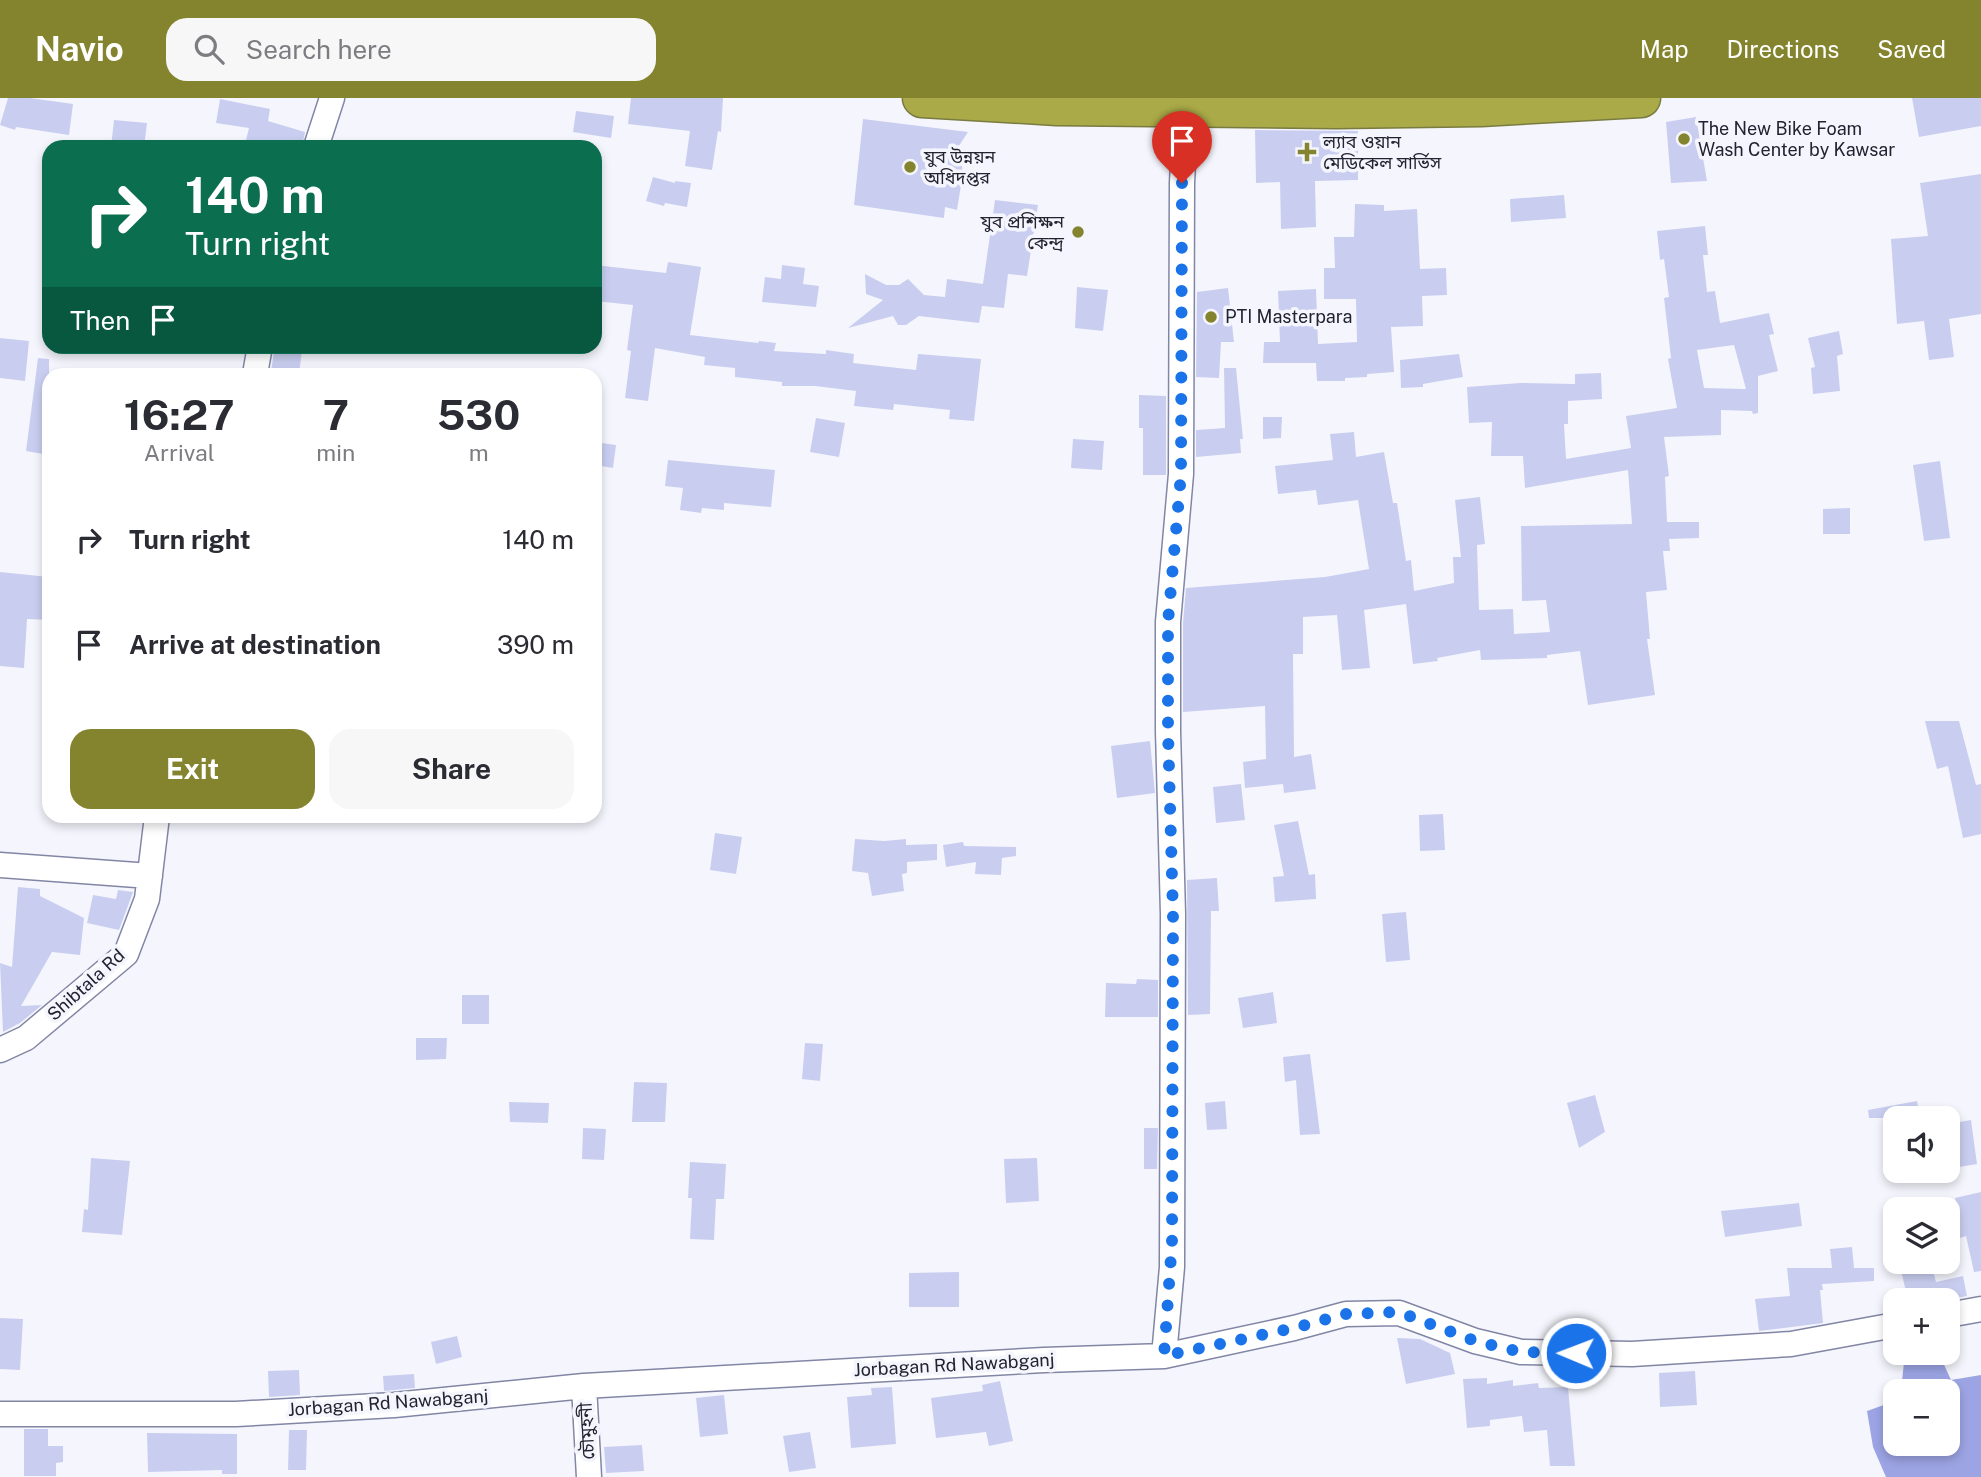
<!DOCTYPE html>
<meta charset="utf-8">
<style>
body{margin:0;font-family:"Public Sans","Noto Sans Bengali",sans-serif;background:#f7f7f7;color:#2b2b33;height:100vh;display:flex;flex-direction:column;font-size:26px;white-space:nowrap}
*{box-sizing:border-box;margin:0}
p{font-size:23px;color:#7c7c81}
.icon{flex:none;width:38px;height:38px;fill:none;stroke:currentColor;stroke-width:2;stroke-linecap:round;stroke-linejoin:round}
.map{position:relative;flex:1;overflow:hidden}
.panel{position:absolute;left:42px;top:270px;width:560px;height:455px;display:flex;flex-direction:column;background:#fff;border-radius:21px;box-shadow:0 4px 10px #0003}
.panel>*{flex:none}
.hud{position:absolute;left:42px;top:42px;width:560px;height:214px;border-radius:21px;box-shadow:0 4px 10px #0003;background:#0b6e4f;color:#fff;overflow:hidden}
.controls{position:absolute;left:1883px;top:1008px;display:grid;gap:14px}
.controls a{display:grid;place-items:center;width:77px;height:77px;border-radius:14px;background:#fff;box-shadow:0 4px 10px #0003;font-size:35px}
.pin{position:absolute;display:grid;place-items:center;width:60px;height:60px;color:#fff;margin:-72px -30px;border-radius:50% 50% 50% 0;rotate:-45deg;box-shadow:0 0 7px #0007}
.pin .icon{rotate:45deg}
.me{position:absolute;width:77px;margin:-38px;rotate:271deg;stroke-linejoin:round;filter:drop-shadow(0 0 5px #0008)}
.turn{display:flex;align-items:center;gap:24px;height:147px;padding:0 28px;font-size:32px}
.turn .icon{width:91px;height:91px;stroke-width:2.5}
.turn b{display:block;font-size:49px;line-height:60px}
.then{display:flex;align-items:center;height:66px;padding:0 28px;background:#0003;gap:14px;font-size:26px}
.eta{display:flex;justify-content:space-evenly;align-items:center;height:119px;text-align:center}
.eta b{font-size:42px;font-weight:700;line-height:49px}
.cta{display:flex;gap:14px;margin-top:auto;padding:14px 28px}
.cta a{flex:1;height:80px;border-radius:21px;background:#85842e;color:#fff;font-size:28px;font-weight:700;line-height:80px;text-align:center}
.cta a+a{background:#f7f7f7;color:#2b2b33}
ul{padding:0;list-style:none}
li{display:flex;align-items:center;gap:21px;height:105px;padding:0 28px}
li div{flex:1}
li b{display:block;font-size:26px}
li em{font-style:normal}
header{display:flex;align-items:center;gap:42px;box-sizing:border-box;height:98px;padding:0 35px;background:#85842e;color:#fff}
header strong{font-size:33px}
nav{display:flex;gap:38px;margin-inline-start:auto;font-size:24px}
.search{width:490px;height:63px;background:#f7f7f7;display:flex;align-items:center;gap:18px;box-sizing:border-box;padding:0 24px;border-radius:21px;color:#7c7c81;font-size:26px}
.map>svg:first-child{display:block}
</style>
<header>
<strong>Navio</strong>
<div class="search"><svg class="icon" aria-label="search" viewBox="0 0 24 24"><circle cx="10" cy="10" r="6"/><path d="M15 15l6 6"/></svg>Search here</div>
<nav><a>Map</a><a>Directions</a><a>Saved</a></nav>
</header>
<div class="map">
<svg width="1981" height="1379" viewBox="0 0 1981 1379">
<rect width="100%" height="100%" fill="#f5f6fd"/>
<path fill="#9ca4e4" d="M1941,1260L1951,1282L1981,1277V1379H1886L1873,1349L1867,1313L1895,1303V1346H1948V1293H1901L1904,1264Z"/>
<path fill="#c9cef0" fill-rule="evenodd" d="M8,0H30L73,6L69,37L16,29L15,32L0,27Z
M631,0H723L721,34L718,33L712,72L685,68L690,33L628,26Z
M1912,0H1981V28L1919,39Z
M220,1L270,11L268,23L305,34L302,49H274L246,42L249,30L216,25Z
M576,13L614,18L611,40L573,34Z
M1696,19L1707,83L1671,85L1666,24Z
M863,21L968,34L953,57L961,63L963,75L957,112L945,109L944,120L854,107Z
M114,22L147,25L144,49H111Z
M1255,32L1358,33V82L1315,83L1316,129L1281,131L1280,84L1256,85Z
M1981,76V216L1949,221L1954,259L1929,262L1924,223L1897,226L1891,141L1928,138L1920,85Z
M653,79L675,85V83L691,85L687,109L665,105L664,108L646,103Z
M1564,97L1566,120L1511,124L1510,101Z
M995,102L1038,107L1027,178L1008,176L1004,210L982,208L979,225L919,218L906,227H898L893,218L848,230L883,202L866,196L865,176L886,187H899L908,181L924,197L945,199L947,181L983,186Z
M1355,106L1384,107V113L1417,111L1420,171L1446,170L1447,197L1422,198L1423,228L1391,229L1394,274L1367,276V279L1345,280V283H1317L1316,265H1263L1264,244H1280L1278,193L1316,191L1318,246L1357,244L1356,201H1324V170H1335L1334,139H1354Z
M1705,128L1708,157H1703L1707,194L1715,193L1720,225L1769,215L1774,236L1769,237L1778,273L1758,278V315L1753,316L1752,313L1721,312V337L1664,339L1669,378L1665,379L1667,424H1699V440L1669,441L1670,453H1663L1667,492L1646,494L1650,541H1647L1655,597L1588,607L1580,553L1547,557V560L1481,562L1480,552L1437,560L1438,563L1413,566L1406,506L1364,512L1370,570L1342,572L1337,517L1303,519V556H1293L1294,659L1311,656L1316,691L1284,695L1283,686L1245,690L1243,664L1266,661L1265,608L1183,614V525L1186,490L1325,479L1369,471L1358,402L1318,407L1316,392L1278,396L1275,368L1333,362L1330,336L1354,334L1356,359L1384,354L1393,405H1397L1406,463L1411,462L1414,493L1454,485L1453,459H1461L1455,402L1480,399L1485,446L1477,447L1479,512L1513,511L1514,536L1550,534L1546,502L1522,503L1521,428L1632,426L1628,372L1525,390L1523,358H1491L1492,324L1469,325L1467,289L1520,285L1575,286V276L1601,275L1602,301L1568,303V326H1564L1566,361L1631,350L1626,318L1677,310L1668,261L1671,260L1664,200L1669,199L1664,161L1660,162L1657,133ZM1734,247L1746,291L1704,290L1697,252Z
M668,164L701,169L690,237L758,245L759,243L776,245L774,253L826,256V252L854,256L853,265L916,272L918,256L981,261L974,323L949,321L950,312L894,306L893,312L854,308L856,293L815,288H782V284L735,279V270L704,267L705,259L655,250L648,303L625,300L631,253L627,252L633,207L595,203V167L666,175Z
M782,167L805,170L803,186L819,188L816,209L762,204L765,179L781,181Z
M1077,189L1108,192L1103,233L1075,230Z
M1228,190L1234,244H1221L1219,280L1196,279L1197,194Z
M1839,233L1843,256L1837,258L1840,293L1813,296L1811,270L1815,269L1808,240Z
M0,240L29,243L25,283L0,280Z
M275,248L302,252L299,276L271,273Z
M1459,256L1463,279L1423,286V289L1401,290L1400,262Z
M38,260L49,261V357L26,353Z
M1224,270H1236L1243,341H1240L1241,355L1196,359V332L1225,330Z
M1139,297L1166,298V377H1143V330H1139Z
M1263,319H1282L1281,340L1263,341Z
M816,320L845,325L839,359L810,354Z
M1073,341L1104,343L1102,372L1071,370Z
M595,344L616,347L613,370L595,367Z
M668,362L775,372L771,409L724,405V412L702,410L701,415L680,412L683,390L665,388Z
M1940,363L1950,440L1924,443L1913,367Z
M1850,410V436H1823V411Z
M0,474L49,479V522L27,521L24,570L0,568Z
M1925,623H1959L1976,687L1981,686V736L1963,740L1948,668L1937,671Z
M1150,643L1155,695L1117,700L1111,648Z
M1241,686L1245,722L1216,725L1213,689Z
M1443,716L1445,752L1420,753L1419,717Z
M1298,723L1309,777L1315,776L1316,801L1275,804L1273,779L1284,778L1274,727Z
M715,735L742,739L736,776L710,772Z
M855,741L884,743L906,741V747L937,746V762L907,764V775L902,776L904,793L872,798L868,775L852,773Z
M963,744L964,748L1016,749V758L1002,760L1001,777L975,776L976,764L946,769L943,747Z
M1217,780L1219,813H1211L1210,916L1188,917L1187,782Z
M18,789L40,791V798L84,820L80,857L52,854L21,908L42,907L20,925L3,934L0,865L12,869Z
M118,792L133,794L119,832L87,825L93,797L116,801Z
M1406,814L1410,862L1386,864L1382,816Z
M1137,881L1158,882V919H1105L1106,885L1136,886Z
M1273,894L1277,925L1243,930L1238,900Z
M462,897H489V926H462Z
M416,940H447L446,961L416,962Z
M805,945L823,946L820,983L802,981Z
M1310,956L1320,1036L1300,1037L1296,982L1285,984L1283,959Z
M634,984L667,985L665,1024H632Z
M1595,997L1605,1034L1579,1050L1567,1005Z
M1225,1003L1227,1031L1207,1032L1205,1005Z
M1917,1003L1920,1020H1869L1868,1012Z
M509,1004L549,1005L548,1025L510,1024Z
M1971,1022L1977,1066L1948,1071V1026Z
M583,1030L606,1031L604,1062L582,1061Z
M1144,1030H1158L1157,1071H1144Z
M91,1060L130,1063L122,1137L82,1134L84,1111L88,1112Z
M1037,1060L1039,1103L1006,1105L1004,1061Z
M690,1064L726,1066L724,1101H716L714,1142L690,1141L692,1100H688Z
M1981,1094V1173L1974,1174L1966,1138L1948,1144V1115L1958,1112L1955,1100Z
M1799,1105L1802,1128L1725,1139L1721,1113Z
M1852,1149L1854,1170H1874V1183L1822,1186L1823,1192H1820L1823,1225L1759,1233L1755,1201L1790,1198L1787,1170H1832L1830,1151Z
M1899,1164H1931L1936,1184L1963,1178L1967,1198L1946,1202H1908Z
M959,1174V1209H909V1175Z
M0,1220L23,1221L20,1272L0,1271Z
M457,1238L462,1259L436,1266L431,1244Z
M1397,1240L1420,1241L1450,1255L1455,1276L1406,1286Z
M299,1272L300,1297L269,1299L268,1273Z
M1695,1273L1697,1307L1660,1309L1659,1275Z
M414,1276L415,1290L384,1293L383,1278Z
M1487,1280V1286L1513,1282V1288L1538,1285L1539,1290L1568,1289L1575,1368H1550L1547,1332L1524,1334L1522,1318L1490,1322V1328L1467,1330L1463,1281Z
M1000,1283L1013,1343L989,1348L986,1334L936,1340L931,1300L983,1293L982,1287Z
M892,1289L896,1346L851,1350L847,1299L872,1297L871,1290Z
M724,1297L728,1336L700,1339L696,1300Z
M24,1331H48V1348H63V1364L56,1365V1378H24Z
M289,1332H307L306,1372H288Z
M810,1334L816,1370L789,1374L783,1338Z
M147,1335L237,1336V1376H222V1372L148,1374Z
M642,1347L644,1373L606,1375L604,1349Z"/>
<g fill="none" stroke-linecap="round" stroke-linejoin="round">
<defs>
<path id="street" d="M316,49L332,0
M255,276L260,248
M0,767L150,778
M0,952L26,940L126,856L147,801L157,718
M1948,1217L1981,1211
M1164,1258L1172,1169L1173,816L1168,633V524L1181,376L1182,85L1186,8
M584,1288L589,1379
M0,1316H236L394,1307L584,1288L1044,1262L1164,1258L1294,1230L1346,1216L1399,1215L1475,1243L1521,1254L1632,1256L1791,1246L1895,1227"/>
<path id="highway" d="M922,0L1057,8L1336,11L1481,9L1641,0"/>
</defs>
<use href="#street" stroke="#8286a5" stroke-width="27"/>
<use href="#highway" stroke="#7a7b40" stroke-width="41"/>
<use href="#street" stroke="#fff" stroke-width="24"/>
<use href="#highway" stroke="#aaaa48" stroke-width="38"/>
</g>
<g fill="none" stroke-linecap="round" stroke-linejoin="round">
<path stroke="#1a73e8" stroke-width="12" stroke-dasharray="0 21.6" d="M1182,85L1181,376L1168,524V633L1173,816L1172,1144L1164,1258L1294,1230L1346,1216L1399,1214L1475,1243L1521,1254L1576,1255"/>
</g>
<g fill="#85842e" stroke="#f5f6fd" stroke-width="2.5">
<circle cx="1684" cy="41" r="7"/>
<path d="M1303.5 43.5h7v7h7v7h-7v7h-7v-7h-7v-7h7z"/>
<circle cx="910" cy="69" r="7"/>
<circle cx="1078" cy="134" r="7"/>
<circle cx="1211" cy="219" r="7"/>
</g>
<g text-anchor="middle" stroke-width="7" stroke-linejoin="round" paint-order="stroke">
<g font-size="18" fill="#222330" stroke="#f5f6fd" text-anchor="start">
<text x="1698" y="37">The New Bike Foam<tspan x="1698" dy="21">Wash Center by Kawsar</tspan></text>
<text x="1323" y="50">ল্যাব ওয়ান<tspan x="1323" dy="21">মেডিকেল সার্ভিস</tspan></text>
<text x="924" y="65">যুব উন্নয়ন<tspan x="924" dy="21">অধিদপ্তর</tspan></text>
<text x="1064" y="130" text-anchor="end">যুব প্রশিক্ষন<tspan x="1064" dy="21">কেন্দ্র</tspan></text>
<text x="1225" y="225">PTI Masterpara</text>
</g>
<g font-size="18" fill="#222330" stroke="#f5f6fd">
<text transform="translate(86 887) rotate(-42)" y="6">Shibtala Rd</text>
<text transform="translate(954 1267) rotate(-3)" y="6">Jorbagan Rd Nawabganj</text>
<text transform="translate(388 1305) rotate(-4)" y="6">Jorbagan Rd Nawabganj</text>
<text transform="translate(587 1333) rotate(-93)" y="6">চৌমুহনী</text>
</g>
</g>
</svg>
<div class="controls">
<a><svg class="icon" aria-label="sound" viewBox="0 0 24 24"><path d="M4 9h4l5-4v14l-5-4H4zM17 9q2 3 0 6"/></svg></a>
<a><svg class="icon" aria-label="layers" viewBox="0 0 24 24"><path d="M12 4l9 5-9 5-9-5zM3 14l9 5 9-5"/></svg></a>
<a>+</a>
<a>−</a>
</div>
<div class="pin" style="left:1182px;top:85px;background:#d93025"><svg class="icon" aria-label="arrive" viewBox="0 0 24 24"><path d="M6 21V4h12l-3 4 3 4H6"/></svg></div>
<svg class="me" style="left:1576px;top:1255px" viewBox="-20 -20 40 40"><circle r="17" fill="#1a73e8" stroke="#fff" stroke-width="3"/><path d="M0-11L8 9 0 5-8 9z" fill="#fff"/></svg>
<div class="hud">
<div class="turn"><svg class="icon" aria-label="right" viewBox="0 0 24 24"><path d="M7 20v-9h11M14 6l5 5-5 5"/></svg><div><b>140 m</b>Turn right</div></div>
<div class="then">Then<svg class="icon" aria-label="arrive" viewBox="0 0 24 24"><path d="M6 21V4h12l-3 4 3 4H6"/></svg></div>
</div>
<section class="panel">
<div class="eta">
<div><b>16:27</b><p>Arrival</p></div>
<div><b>7</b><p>min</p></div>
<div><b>530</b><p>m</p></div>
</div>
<ul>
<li><svg class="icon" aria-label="right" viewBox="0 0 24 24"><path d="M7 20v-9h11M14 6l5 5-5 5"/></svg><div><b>Turn right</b></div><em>140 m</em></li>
<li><svg class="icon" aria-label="arrive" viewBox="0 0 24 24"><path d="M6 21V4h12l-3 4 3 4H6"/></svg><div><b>Arrive at destination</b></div><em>390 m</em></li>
</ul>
<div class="cta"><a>Exit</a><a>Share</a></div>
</section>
</div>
